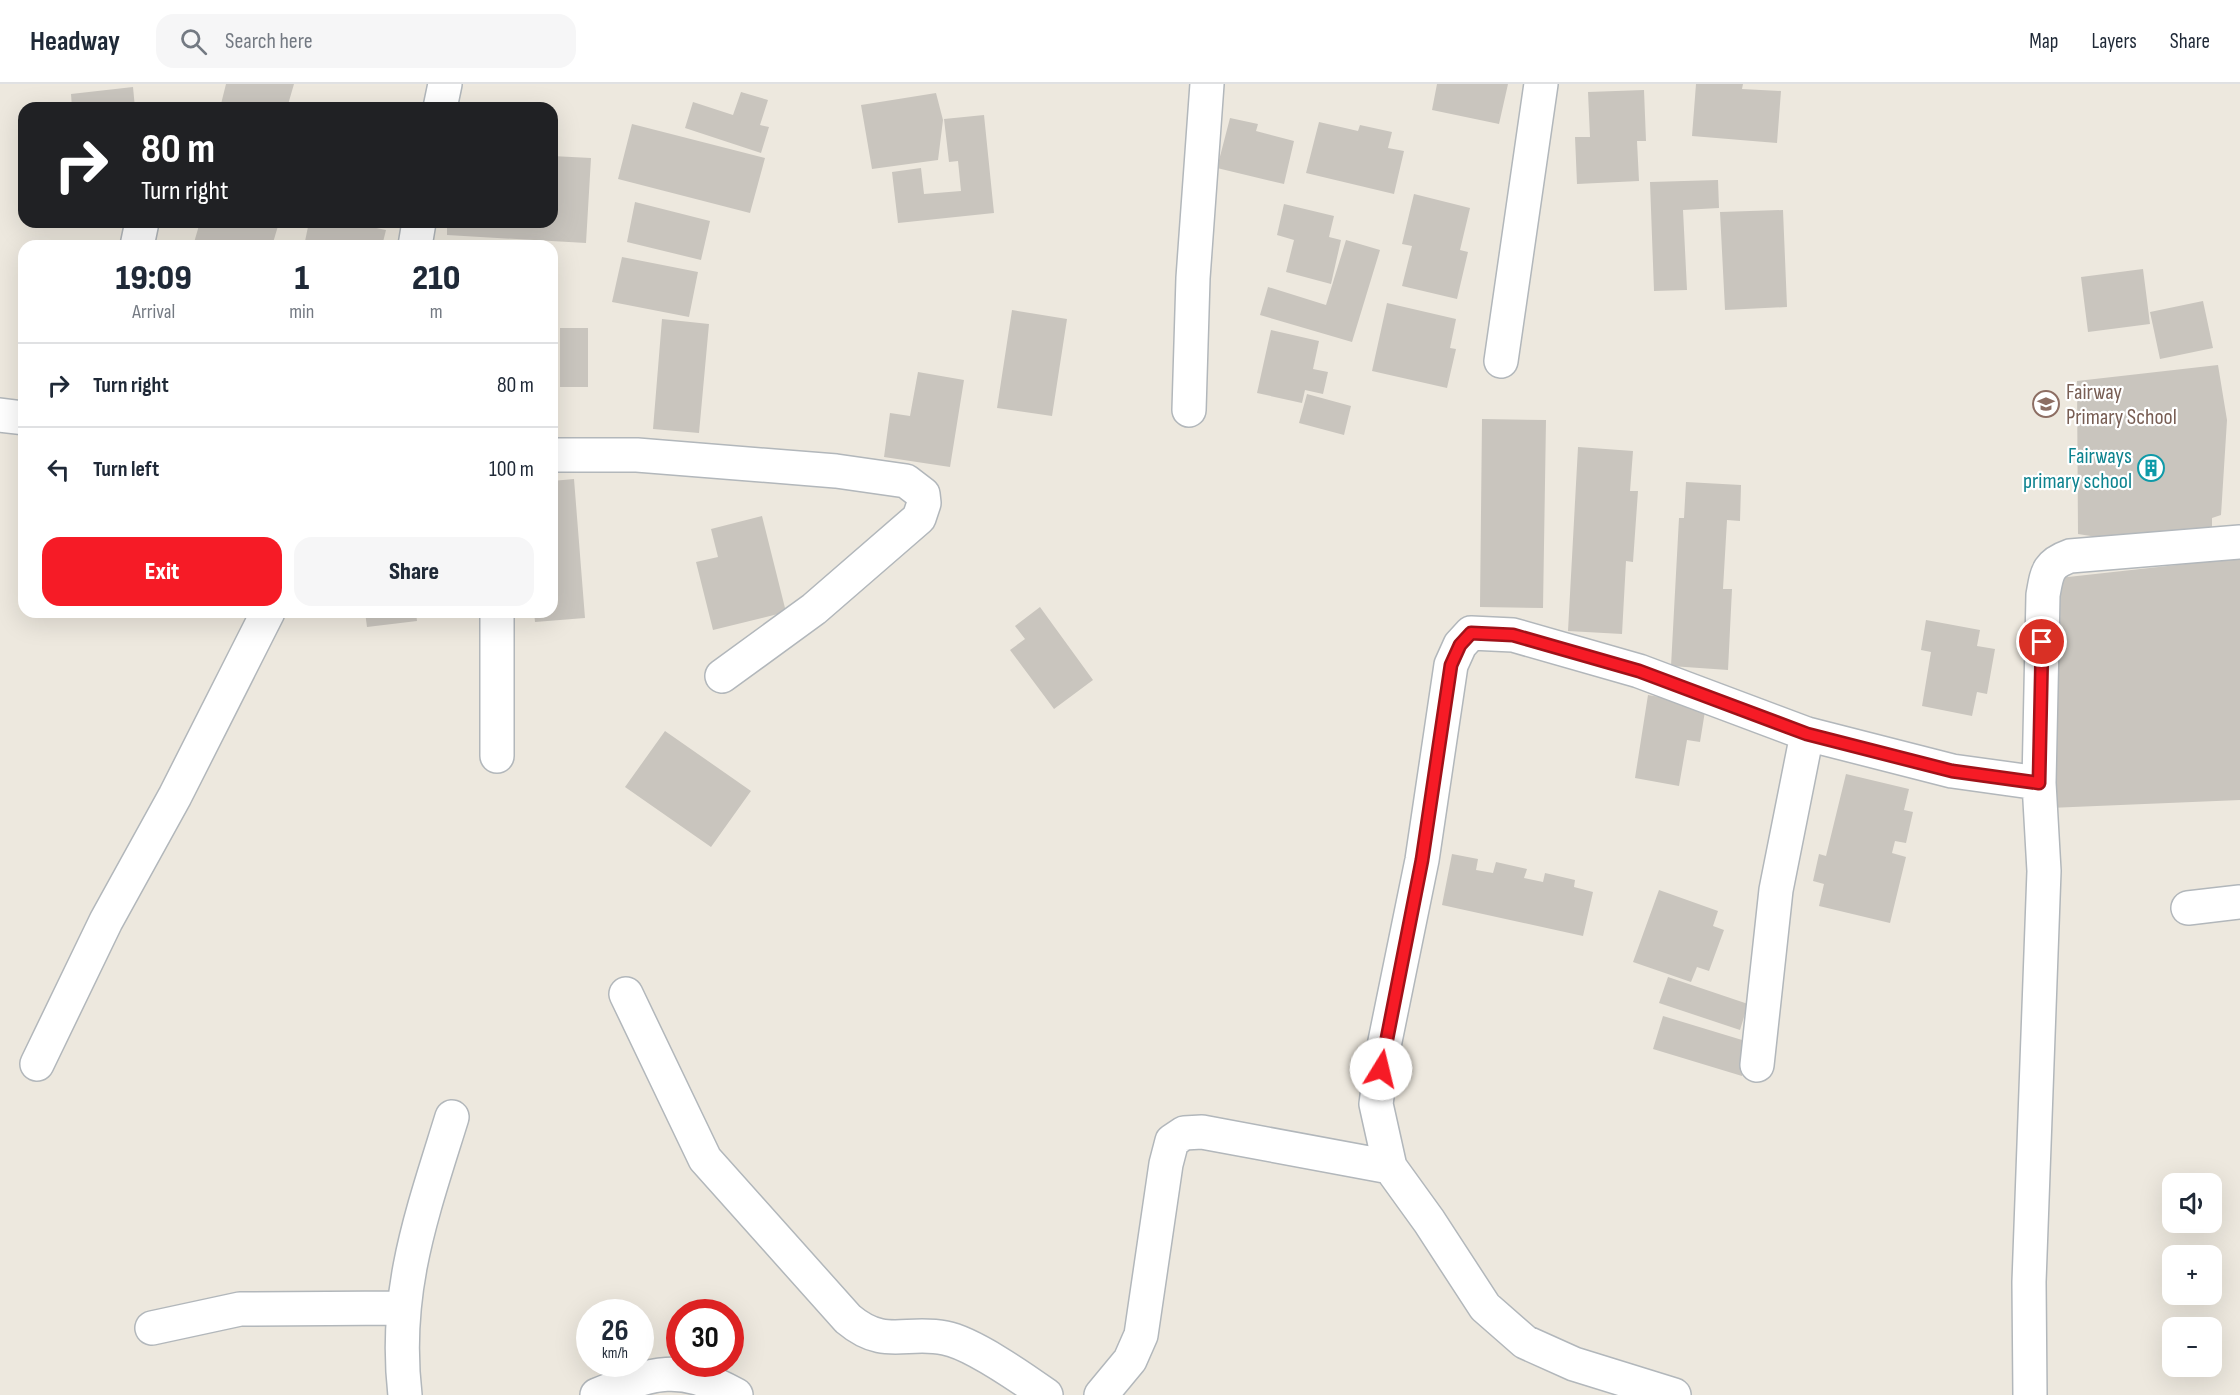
<!DOCTYPE html>
<meta charset="utf-8">
<style>
body{margin:0;font-family:"Sofia Sans Condensed",sans-serif;background:#f6f6f7;color:#1f2937;height:100vh;display:flex;flex-direction:column;font-size:22px;white-space:nowrap}
*{box-sizing:border-box;margin:0}
p{font-size:20px;color:#747a83}
.icon{flex:none;width:33px;height:33px;fill:none;stroke:currentColor;stroke-width:2;stroke-linecap:round;stroke-linejoin:round}
.map{position:relative;flex:1;overflow:hidden}
.drawer{position:absolute;left:18px;top:156px;width:540px;height:378px;display:flex;flex-direction:column;background:#fff;border-radius:18px;box-shadow:0 6px 24px #0002}
.drawer>*{flex:none}
.guide{position:absolute;left:18px;top:18px;width:540px;height:126px;border-radius:18px;box-shadow:0 6px 24px #0002;background:#202124;color:#fff;overflow:hidden}
.buttons{position:absolute;left:2162px;top:1089px;display:grid;gap:12px}
.buttons a{display:grid;place-items:center;width:60px;height:60px;border-radius:12px;background:#fff;box-shadow:0 6px 24px #0002;font-size:30px}
.speed{position:absolute;left:576px;top:1215px;display:flex;gap:12px;font-size:30px;font-weight:700;text-align:center}
.speed>*{display:grid;place-content:center;width:78px;height:78px;border-radius:50%;background:#fff;box-shadow:0 6px 24px #0002;line-height:1}
.speed small{font-size:15px;font-weight:400}
.speed .limit{border:9px solid #d22;background:#fff;color:#111}
.pin{position:absolute;display:grid;place-items:center;width:51px;height:51px;color:#fff;margin:-26px;border:3px solid #fff;border-radius:50%;box-shadow:0 2px 6px #0007}
.me{position:absolute;width:66px;margin:-33px;rotate:9deg;stroke-linejoin:round;filter:drop-shadow(0 0 4px #0008)}
.turn{display:flex;align-items:center;gap:21px;height:126px;padding:0 24px;font-size:27px}
.turn .icon{width:78px;height:78px;stroke-width:2.5}
.turn b{display:block;font-size:42px;line-height:51px}
.eta{display:flex;justify-content:space-evenly;align-items:center;height:102px;text-align:center}
.eta b{font-size:36px;font-weight:800;line-height:42px}
.cta{display:flex;gap:12px;margin-top:auto;padding:12px 24px}
.cta a{flex:1;height:69px;border-radius:18px;background:#f61b26;color:#fff;font-size:24px;font-weight:800;line-height:69px;text-align:center}
.cta a+a{background:#f6f6f7;color:#1f2937}
ul{padding:0;list-style:none}
li{display:flex;align-items:center;gap:18px;height:84px;padding:0 24px;border-top:2px solid #e0e1e3}
li div{flex:1}
li b{display:block;font-size:22px}
li em{font-style:normal}
header{display:flex;align-items:center;gap:36px;box-sizing:border-box;height:84px;padding:0 30px;background:#fff;border-bottom:2px solid #e0e1e3}
header strong{font-size:28px}
nav{display:flex;gap:33px;margin-inline-start:auto;font-size:21px}
.search{width:420px;height:54px;background:#f6f6f7;display:flex;align-items:center;gap:15px;box-sizing:border-box;padding:0 21px;border-radius:18px;color:#747a83;font-size:22px}
.map>svg:first-child{display:block}
</style>
<header>
<strong>Headway</strong>
<div class="search"><svg class="icon" aria-label="search" viewBox="0 0 24 24"><circle cx="10" cy="10" r="6"/><path d="M15 15l6 6"/></svg>Search here</div>
<nav><a>Map</a><a>Layers</a><a>Share</a></nav>
</header>
<div class="map">
<svg width="2240" height="1311" viewBox="0 0 2240 1311">
<rect width="100%" height="100%" fill="#ede8de"/>
<path fill="#c9c5be" d="M226,0H294L287,24H220Z
M1437,0H1508L1499,40L1432,26Z
M1696,0H1743L1742,5L1781,7L1777,59L1692,52Z
M133,3L135,24H72L71,10Z
M1644,6L1646,57H1637L1639,97L1577,100L1575,53H1590L1588,8Z
M741,8L768,16L760,41L769,43L761,69L685,44L693,18L733,31Z
M936,9L943,36L938,76L872,85L861,21Z
M984,31L994,129L898,139L892,88L921,84L924,110L961,107L958,77L949,78L944,35Z
M1230,34L1258,40L1256,47L1294,57L1284,100L1217,84Z
M1319,38L1358,47L1360,41L1392,48L1388,64L1404,67L1394,110L1306,89Z
M632,40L765,74L750,129L618,95Z
M552,72L591,74L586,159L447,151V138H552Z
M1718,96L1719,124L1683,126L1687,206L1654,207L1650,98Z
M1414,110L1470,124L1460,166L1468,168L1457,215L1402,202L1412,162L1402,160Z
M635,118L710,137L701,176L627,158Z
M1284,120L1334,132L1329,153L1341,156L1331,200L1286,188L1294,156L1277,151Z
M1783,126L1787,223L1725,226L1720,128Z
M200,138H264L278,142L272,162H193Z
M309,138H347L386,146L382,162H304Z
M1346,156L1380,166L1352,258L1260,231L1268,203L1326,221Z
M622,173L698,188L689,233L612,218Z
M2143,185L2150,240L2088,248L2081,193Z
M2203,217L2213,264L2160,275L2150,228Z
M1387,219L1456,235L1450,264L1456,265L1447,304L1372,287Z
M1012,226L1067,235L1052,332L997,324Z
M662,235L709,240L699,349L653,345Z
M560,244H588V303H560Z
M1271,246L1319,257L1313,285L1328,288L1323,310L1305,306L1302,319L1257,309Z
M2218,281L2227,336L2221,431L2212,434V447L2097,453L2078,450L2077,297Z
M918,288L964,296L950,383L884,373L890,329L910,332Z
M1307,310L1351,322L1344,351L1299,339Z
M1482,335L1546,336L1543,524L1480,523Z
M1578,363L1633,367L1630,407H1638L1633,478L1626,477L1622,550L1568,547Z
M574,395L585,534L535,538L534,528H552V397Z
M1686,398L1741,401L1740,437L1727,436L1723,505H1732L1728,586L1671,582L1679,434H1684Z
M762,432L786,528L713,546L696,478L718,473L711,445Z
M2240,474V716L2049,724L2059,494Z
M1040,523L1093,596L1054,625L1010,566L1025,555L1015,542Z
M365,528H416L417,537L367,543Z
M1926,536L1980,546L1977,562L1995,565L1987,610L1977,608L1972,632L1922,622L1931,568L1921,566Z
M1648,611L1706,621L1700,658L1687,656L1679,702L1635,694Z
M665,647L751,707L711,763L625,703Z
M1846,690L1909,705L1904,726L1913,728L1906,759L1895,757L1892,769L1906,773L1890,839L1819,822L1824,800L1813,797L1819,770L1826,772Z
M1452,770L1478,775L1476,786L1493,789L1496,778L1527,785L1524,794L1543,798L1545,789L1575,796L1574,803L1593,808L1583,852L1442,821Z
M1659,806L1718,827L1713,842L1724,846L1709,887L1697,883L1691,898L1633,878Z
M1668,893L1748,920L1740,946L1659,919Z
M1663,932L1752,959L1742,992L1653,965Z"/>
<g fill="none" stroke-linecap="round" stroke-linejoin="round">
<defs>
<path id="minor" d="M440,24L445,0
M137,162L142,138
M415,162L419,138
M1501,277L1541,0
M1189,326L1193,194L1207,0
M0,331L24,334
M552,371H637L836,387L906,397L923,410L924,419L919,434L814,525L722,592
M497,528V672
M2188,824L2240,818
M626,910L705,1075L848,1235C885,1266 905,1246 945,1254C972,1259 1022,1294 1046,1311
M37,980L106,837L175,712L268,528
M1757,981L1776,806L1807,650
M152,1244L240,1225L402,1224
M405,1311C393,1207 422,1130 452,1033
M597,1311C655,1288 678,1279 736,1311
M1101,1311L1130,1276L1141,1251L1166,1080L1172,1057L1184,1049L1202,1048L1390,1083
M1674,1311L1574,1280L1525,1258L1485,1223L1429,1137L1390,1083L1376,1020L1383,967L1422,776L1451,581L1460,561L1471,549L1513,551L1639,587L1807,650L1952,687L2039,699
M2030,1311L2029,1198L2044,787L2039,699L2043,511C2047,489 2047,480 2070,472L2240,458"/>
</defs>
<use href="#minor" stroke="#b2b7bb" stroke-width="36"/>
<use href="#minor" stroke="#fff" stroke-width="33"/>
</g>
<g fill="none" stroke-linecap="round" stroke-linejoin="round">
<defs>
<path id="route" d="M1381,985L1422,776L1451,581L1460,561L1471,549L1513,551L1639,587L1807,650L1952,687L2039,699L2042,558"/>
</defs>
<use href="#route" stroke="#a01219" stroke-width="15"/>
<use href="#route" stroke="#f61b26" stroke-width="10"/>
</g>
<defs>
<symbol id="school-ring" viewBox="-11 -11 22 22"><circle r="9.5" fill="#fff" stroke="#8d6e63" stroke-width="1.5"/><path d="M0-5L7-2L0 1L-7-2ZM-4 1L0 2.5L4 1V4Q0 6-4 4Z" fill="#8d6e63"/></symbol>
<symbol id="building-ring" viewBox="-11 -11 22 22"><circle r="9.5" fill="#fff" stroke="#0f9aa8" stroke-width="1.5"/><path d="M-4-6H4V6H1V3H-1V6H-4ZM-2.5-4.3h1.7v1.8h-1.7ZM.8-4.3h1.7v1.8H.8ZM-2.5-1h1.7V.8h-1.7ZM.8-1h1.7V.8H.8Z" fill="#0f9aa8"/></symbol>
</defs>
<g fill-rule="evenodd">
<use href="#school-ring" x="2031" y="305" width="30" height="30"/>
<use href="#building-ring" x="2136" y="369" width="30" height="30"/>
</g>
<g text-anchor="middle" stroke-width="4.5" stroke-linejoin="round" paint-order="stroke">
<g font-size="22" fill="#785e54" stroke="#fff" text-anchor="start">
<text x="2066" y="315">Fairway<tspan x="2066" dy="25">Primary School</tspan></text>
</g>
<g font-size="22" fill="#0d838f" stroke="#fff" text-anchor="end">
<text x="2132" y="379">Fairways<tspan x="2132" dy="25">primary school</tspan></text>
</g>
</g>
</svg>
<div class="buttons">
<a><svg class="icon" aria-label="sound" viewBox="0 0 24 24"><path d="M4 9h4l5-4v14l-5-4H4zM17 9q2 3 0 6"/></svg></a>
<a>+</a>
<a>−</a>
</div>
<div class="speed"><div>26<small>km/h</small></div><div class="limit">30</div></div>
<div class="pin" style="left:2042px;top:558px;background:#d93025"><svg class="icon" aria-label="arrive" viewBox="0 0 24 24"><path d="M6 21V4h12l-3 4 3 4H6"/></svg></div>
<svg class="me" style="left:1381px;top:985px" viewBox="-20 -20 40 40"><circle r="19" fill="#fff"/><path d="M0-13L10 11 0 6-10 11z" fill="#f61b26"/></svg>
<div class="guide">
<div class="turn"><svg class="icon" aria-label="right" viewBox="0 0 24 24"><path d="M7 20v-9h11M14 6l5 5-5 5"/></svg><div><b>80 m</b>Turn right</div></div>
</div>
<section class="drawer">
<div class="eta">
<div><b>19:09</b><p>Arrival</p></div>
<div><b>1</b><p>min</p></div>
<div><b>210</b><p>m</p></div>
</div>
<ul>
<li><svg class="icon" aria-label="right" viewBox="0 0 24 24"><path d="M7 20v-9h11M14 6l5 5-5 5"/></svg><div><b>Turn right</b></div><em>80 m</em></li>
<li><svg class="icon" aria-label="left" viewBox="0 0 24 24"><path d="M17 20v-9H6M10 6l-5 5 5 5"/></svg><div><b>Turn left</b></div><em>100 m</em></li>
</ul>
<div class="cta"><a>Exit</a><a>Share</a></div>
</section>
</div>
